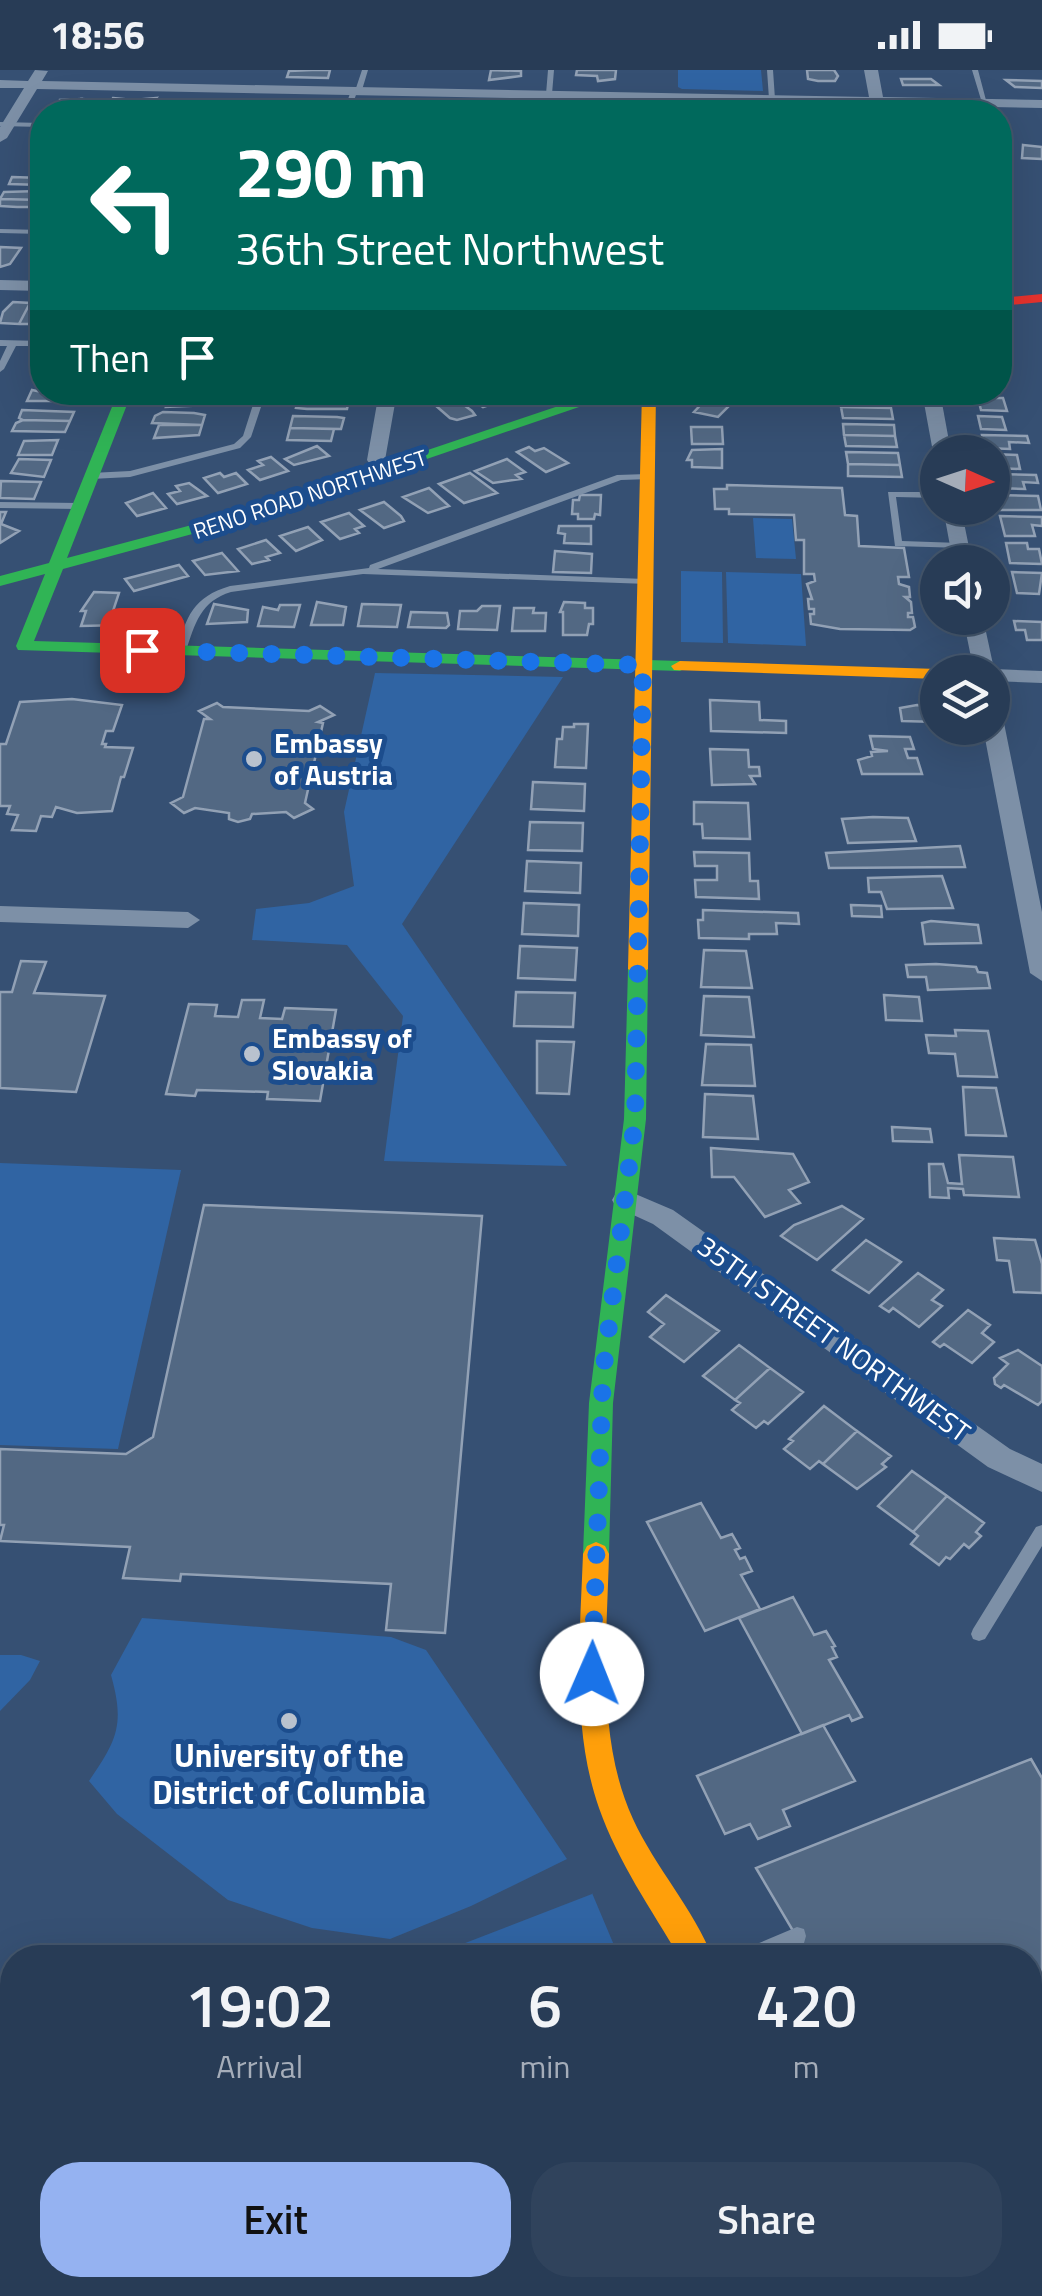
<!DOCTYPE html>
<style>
body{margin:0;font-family:"Titillium Web",sans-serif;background:#30435c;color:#f1f3f6;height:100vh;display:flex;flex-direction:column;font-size:38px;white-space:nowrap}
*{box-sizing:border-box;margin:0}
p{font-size:32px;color:#a5adb9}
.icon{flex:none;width:55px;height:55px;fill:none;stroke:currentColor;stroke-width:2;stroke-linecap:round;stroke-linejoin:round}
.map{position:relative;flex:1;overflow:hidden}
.side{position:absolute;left:0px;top:1875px;width:1042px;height:352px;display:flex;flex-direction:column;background:#283c56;border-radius:40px 40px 0 0;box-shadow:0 10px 40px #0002,0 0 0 2px #44566c}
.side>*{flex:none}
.guide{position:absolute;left:30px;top:30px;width:982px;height:305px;border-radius:40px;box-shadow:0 10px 40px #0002,0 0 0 2px #44566c;background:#00695c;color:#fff;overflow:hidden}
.needle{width:65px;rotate:93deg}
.controls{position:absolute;left:920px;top:365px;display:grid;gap:20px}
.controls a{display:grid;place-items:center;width:90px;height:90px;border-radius:50%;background:#283c56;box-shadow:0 10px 40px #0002,0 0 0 2px #44566c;font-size:50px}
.pin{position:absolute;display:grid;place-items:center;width:85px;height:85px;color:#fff;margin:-42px;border-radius:20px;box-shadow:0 5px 15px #0006}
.me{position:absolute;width:110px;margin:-55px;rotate:1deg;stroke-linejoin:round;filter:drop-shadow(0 0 8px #0008)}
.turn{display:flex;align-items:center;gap:35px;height:210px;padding:0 40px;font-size:45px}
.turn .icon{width:130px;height:130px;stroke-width:2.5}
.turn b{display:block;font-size:70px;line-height:85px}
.then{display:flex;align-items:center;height:95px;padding:0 40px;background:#0003;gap:20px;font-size:38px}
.eta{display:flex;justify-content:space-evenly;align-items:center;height:170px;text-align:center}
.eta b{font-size:60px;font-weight:600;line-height:70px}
.cta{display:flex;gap:20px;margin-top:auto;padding:20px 40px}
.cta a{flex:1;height:115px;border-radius:40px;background:#95b2f1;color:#111;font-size:40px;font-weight:600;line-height:115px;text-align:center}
.cta a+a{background:#30435c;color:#f1f3f6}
.status{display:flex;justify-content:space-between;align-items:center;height:70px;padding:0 50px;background:#283c56;direction:ltr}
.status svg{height:28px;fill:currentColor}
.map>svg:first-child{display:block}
</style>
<div class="status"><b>18:56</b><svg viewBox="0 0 49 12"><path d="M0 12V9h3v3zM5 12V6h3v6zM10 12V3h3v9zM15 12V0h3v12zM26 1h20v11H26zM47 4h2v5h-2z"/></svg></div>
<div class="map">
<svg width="1042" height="2226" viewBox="0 0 1042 2226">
<rect width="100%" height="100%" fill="#365073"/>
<path fill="#3064a3" d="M678,0H761L763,21L682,19L678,17Z
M753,448L792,449L796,489L756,488Z
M681,501L722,502L723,573L681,572Z
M726,502L801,504L806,576L728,573Z
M375,603L563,607L402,854L567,1096L384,1091L403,946L347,875L252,870L256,839L309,833L354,816L344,742Z
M0,1093L181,1100L118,1379L0,1375Z
M142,1548L391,1567L426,1580L567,1789L471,1836L390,1869L312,1858L228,1830L117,1744L89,1711C117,1670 125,1655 111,1605Z
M0,1585H21L40,1591L30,1610L0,1641Z
M592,1823L619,1887H429L592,1824Z
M12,2021V2215H257L231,2226H12L0,2160V2025Z"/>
<path fill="#526883" stroke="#92a1b5" stroke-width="2.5" d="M312,0H330L328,8L287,7L289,1Z
M491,0L521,1V6L489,10Z
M577,0H616L615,9L598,11L597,6L576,5Z
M807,0H834L838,6L835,11H818L808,9Z
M901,9H931L939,15H903Z
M1006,10L1042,11V18L1015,17Z
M113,28L134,30L128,42H112L117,32H111Z
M156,28L143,42H128L134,30Z
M81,29L98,30H102L90,42H74Z
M81,29L74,42H59L60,30Z
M283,30L314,31L326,32L324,39L276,38Z
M1023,75L1042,77V89L1022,88Z
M12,107L42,108V115L9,114Z
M4,122L39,121L42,130L0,129Z
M0,129L42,130V131L39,137H17L0,136Z
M0,177L21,178L10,194L0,197Z
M13,232L30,233L19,254L0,253L3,242Z
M30,233H42V254H19Z
M32,320L42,322H83L79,331H27Z
M288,322H351L349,329L287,327Z
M501,322L509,328L483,337L464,324Z
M170,324L212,325L209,335L166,337Z
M449,324L472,341L475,345L457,350L450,348L428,329Z
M710,325L734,331L718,347L694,342Z
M840,326L889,327L891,338L841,337Z
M299,328L349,329L347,339H307L296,338Z
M978,328H1003L1007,341L981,340Z
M841,337L891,338L893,349L843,348Z
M22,340L74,342L70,351L23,350L19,348Z
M163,342L194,343L205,345L202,355L152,353L155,346Z
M293,346L337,347L344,348L341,359L290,358Z
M978,346L1002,347L1006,360L981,359Z
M23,350L70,351L65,362L12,361L16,353Z
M843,354L894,355L895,366L844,365Z
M159,355H202L199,365L154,368Z
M691,357H722L723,374H692Z
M290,358L334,359L331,371L287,370Z
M844,365L895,366L897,377L846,376Z
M982,365L1027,366L1029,373L1009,372L1010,379L985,378Z
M58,370L52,385H18L24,371Z
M317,376L329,386L294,395L285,389Z
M529,377L535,381L544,378L568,393L546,402L517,382Z
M722,379V398L692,397V390H687L692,380Z
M846,382L898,383L900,395L848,394Z
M992,384L1017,385L1020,399L994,398Z
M271,387L288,401L260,410L248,400L263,395L258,391Z
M19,389L51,390L44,407L11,403Z
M507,389L525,402L516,405L521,409L493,413L475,401Z
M848,394L900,395L902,407L848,406Z
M220,403L224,407L236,403L247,414L218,423L204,408Z
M470,403L497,423L464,433L439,414Z
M996,404L1036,405L1038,413L1023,412L1025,419L999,418Z
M1,411L41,412L34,429L0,428Z
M189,413L207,426L177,434L168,424L180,421L176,416Z
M727,415L842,418L845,445L857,446L859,476L904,478L909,507H898L899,514L909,517L910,527H905L911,532L912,543H908V547H913L915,557L910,560L840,559L811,554L810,544H814V539H809L808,529H812L807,514L815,511L814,504H804V470H796L794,445L729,444V439H715L714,419H727Z
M429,418L449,436L428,443L403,427Z
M153,423L166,438L137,446L126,433Z
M580,425H601L600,445L595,444L594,449H578V444H572L573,430H579Z
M995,425L1038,426L1041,440H998Z
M384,432L401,446L404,451L384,458L360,440Z
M0,442H6L1,454L19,461L0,473Z
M349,443L364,456L355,459L359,463L340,469L321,452Z
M1000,446L1042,447V456L1032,455L1035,466H1005Z
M559,456H591V474L564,473L565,464L558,463Z
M308,457L322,470L296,481L280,466Z
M266,470L280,483L266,487L269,490L252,494L238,479Z
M1006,473H1027L1028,479H1039L1042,494L1010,493Z
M555,481L592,484L591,503L553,502Z
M222,483L238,501L205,505L193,491Z
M179,495L188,506L134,521L125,509Z
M1012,502L1042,503L1039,524L1017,523Z
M94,522L119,523L113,541H128L123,555L81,556L86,541H81Z
M317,532L346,537L343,555H311Z
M564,532L585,533V538H593V554H589L587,565H563V542H560Z
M214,534L248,540L247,552L207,554Z
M362,534L401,535L397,557L358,556Z
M280,535H300L294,557L258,556L263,537L278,540Z
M482,536H500L497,560L458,559L460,541H477Z
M514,538H534L533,543H546L545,561H512Z
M411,542L447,543L449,555L446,558L408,557Z
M1014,551L1042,552V570H1027L1025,560H1016Z
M72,629L122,635L113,661H106L102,674H106L105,677L133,678L124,707H121L112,741L77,743L56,737L52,747L41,746L36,761L12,760L18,745L7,744L10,736H0V674H6L20,632Z
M710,630L759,632L760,650L786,651V663L711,661Z
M217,633L223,637L309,641L320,636L334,645L318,652L323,653L305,733L313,739L294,748L286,742L252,744L250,749L238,752L229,749V743L195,738L184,743L171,733L183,727L204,649H210L199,641Z
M917,635L938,636V652L902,651L900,638Z
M574,654H588L586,698L555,697L557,669H562L563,657H574Z
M870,666L910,667L914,679H905L908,688H917L922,704H862L858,690L872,686L871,682L888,681L873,679Z
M710,679L748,680L749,697H759L760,706H750L755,714L712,715Z
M533,712L585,714L584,741L531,739Z
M694,732L748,733L750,769L703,768L702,754H694Z
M873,747L908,748L916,771L848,773L842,749Z
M530,752L583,753L582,781L528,780Z
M960,776L965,797L829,798L826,783Z
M694,782L749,783L750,811H758L759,829L696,827L695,810H717V796H695Z
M527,791L581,793L580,823L525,821Z
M942,806L953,838L887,839L881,822H869L868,808Z
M524,833L579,835L578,866L522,864Z
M851,835L881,836L882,847L852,846Z
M703,840L798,843L799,854L776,853L777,864H749V869L699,868L698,850H703Z
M931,851L978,855L981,873L925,874L922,853Z
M520,876L577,878L575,910L518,908Z
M704,880L746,881L752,918L701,917Z
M21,891L46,892L34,923L105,926L76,1022L0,1018V922H12Z
M936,894L976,897L978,902L987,903L990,918L928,920L926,907H908L906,895Z
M516,922L575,923L573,957L514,956Z
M884,925L919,927L922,951L886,950Z
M704,926L749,927L754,967L701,965Z
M242,930H264L260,948L282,949L285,938L336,940L320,1031L267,1029L268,1022L197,1020L195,1026L166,1024L189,934L217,935L215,946L238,947Z
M955,960L988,961L997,1007L958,1006L955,984L929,983L926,965L956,966Z
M537,971L574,972L569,1024L537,1023Z
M706,974L751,975L755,1016L702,1015Z
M963,1017L996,1018L1006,1066L966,1065Z
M705,1024L753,1026L758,1069L703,1067Z
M892,1057L930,1059L932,1072L893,1071Z
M711,1078L793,1084L809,1112L789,1120L800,1133L765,1147L734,1107H712Z
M959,1085L1013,1087L1019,1127L964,1125L963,1119L948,1118L949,1128L930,1127L929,1094H943L948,1113L962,1114Z
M204,1135L482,1146L445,1563L386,1560L391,1514L181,1504L180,1511L123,1508L130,1477L0,1471L4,1455H0V1379L126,1384L153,1367Z
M842,1136L863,1149L817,1190L781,1166L794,1155Z
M994,1168L1035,1170L1042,1194V1223L1014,1222L1009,1191L997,1190Z
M866,1170L901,1192L869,1223L833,1200Z
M918,1203L943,1220L932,1230L942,1236L919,1257L893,1238L889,1242L880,1236Z
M666,1225L719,1261L684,1292L650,1267L664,1254L648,1242Z
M968,1240L990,1255L982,1263L994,1272L972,1293L944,1274L940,1277L933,1272Z
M739,1275L770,1298L735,1330L703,1306Z
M1018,1280L1042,1296V1331L1038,1335L1004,1315L1001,1318L995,1314L994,1308L1008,1294L1000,1288Z
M770,1298L803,1322L768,1354L764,1351L756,1358L732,1340L740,1333L735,1330Z
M824,1336L857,1361L823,1394L819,1391L810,1399L784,1379L793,1371L789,1369Z
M857,1361L891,1386L882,1394L886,1397L857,1419L823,1394Z
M912,1401L947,1426L913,1462L878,1436Z
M947,1426L984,1453L976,1462L981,1466L969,1478L964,1474L950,1489L946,1487L939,1495L911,1474L918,1466L913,1462Z
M701,1433L721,1468L732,1464L740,1478L735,1480L740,1489L745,1487L752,1501L741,1505L760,1539L705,1561L647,1452Z
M793,1527L814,1565L826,1561L835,1576L832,1577L837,1587L829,1590L862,1647L852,1651L849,1645L802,1664L739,1548Z
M823,1655L855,1711L783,1740L790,1756L758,1769L750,1754L725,1764L697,1706Z
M1031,1689L1042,1708V1908L1030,1914V1888H809L756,1798Z
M1042,1995V2136L1030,2113V2000Z
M540,2215H749L754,2226H515Z"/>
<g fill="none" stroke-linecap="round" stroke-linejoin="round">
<path fill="#7d90a7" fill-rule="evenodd" d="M362,0H368L362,20L357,22L350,42H344L351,20L356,18Z
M548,0H554L552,24L549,26L546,24Z
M767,0H773L775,29L772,31L769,29Z
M972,0H978L987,34L982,33Z
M0,52L42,53V57L0,56Z
M0,159L42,160V164L0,163Z
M0,270L42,271V276H16L4,299L0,302V291L7,276H0Z
M257,322H266L251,367L240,378L130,407L91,409L86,406L91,403L130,401L234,374L243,366Z
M647,404L652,407L650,409L621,410L378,499L645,509L650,512L648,514L363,504L231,522C201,531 195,553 186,581L181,584L176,581C187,546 193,527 230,516L369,498L370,495L617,405Z
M888,422H938V428L896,427L902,471L960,473L963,474V478L895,476Z
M0,432L79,433L84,436L79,439L0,438Z
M1042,1455V1476L985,1569L979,1571L973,1569L971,1564L973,1559L1036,1457Z
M797,1857L804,1859L806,1866L804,1873L770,1888H738L740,1881Z
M1042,1919V1938L1030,1943V1923Z
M322,2215H358L355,2222L347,2226H311L314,2219Z"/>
<path fill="#7d90a7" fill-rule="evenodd" d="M35,0L48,1L42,11L869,27L864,0H878L883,27L1042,30V38L885,35L886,42H872L871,35L37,19L7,68L0,72V57L24,18H0V10L28,11Z
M0,210L42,211V221L0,220Z
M379,322H397L385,390L392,401L383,407L377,405L367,390Z
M922,322H940L951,382H938V386L933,382Z
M943,438H961L972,492H953Z
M963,548H983L994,599L1042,601V613L992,611V602H974Z
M992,642L1003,648L1042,842V911L1030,903L983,658H992Z
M0,836L188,842L200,850L188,858L0,852Z
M626,1120L673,1140L1010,1379L1042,1394V1422L988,1397L653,1154L616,1137L612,1130L616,1123Z
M841,2215H883L888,2226H846Z"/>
<path fill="#30b455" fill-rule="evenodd" d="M118,322H132L67,488L256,438L600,322H623L266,444L63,499L34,571L680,591L689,596L680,601L18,580L16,576L45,504L0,516V506L49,493Z
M638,892L648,899L646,1049L613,1333L609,1484L605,1492L596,1496L587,1492L583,1484L589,1333L624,1049L628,899Z"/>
<path fill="#ff9f0a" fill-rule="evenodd" d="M642,322H656L648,899L638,906L628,899Z
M680,591L938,599L946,602H938V609L674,600L671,596Z
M596,1472L605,1476L609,1484C607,1569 596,1669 633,1749C655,1797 693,1838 713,1888H680C651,1839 618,1792 599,1738C571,1658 580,1567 583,1484L587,1476Z"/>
<path fill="#e5322d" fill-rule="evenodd" d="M1042,224V232L1000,236V228Z"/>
</g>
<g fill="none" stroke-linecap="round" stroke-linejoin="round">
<path stroke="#1a73e8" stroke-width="18" stroke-dasharray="0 32.4" d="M142,580L643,595L635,1049L603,1304L592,1604"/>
</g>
<g fill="#b9c2ce" stroke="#1c4d8d" stroke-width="4">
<circle cx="254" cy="689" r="10"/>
<circle cx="252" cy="984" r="10"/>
<circle cx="289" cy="1651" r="10"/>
</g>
<g text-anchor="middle" stroke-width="10" stroke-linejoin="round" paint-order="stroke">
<g font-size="22" fill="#fff" stroke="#1c4d8d">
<text transform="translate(310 424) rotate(-18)" y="8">RENO ROAD NORTHWEST</text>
</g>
<g font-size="28" font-weight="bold" fill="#fff" stroke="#1c4d8d" text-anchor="start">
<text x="274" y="683">Embassy<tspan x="274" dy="32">of Austria</tspan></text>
<text x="272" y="978">Embassy of<tspan x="272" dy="32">Slovakia</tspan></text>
</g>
<g font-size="28" fill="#fff" stroke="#1c4d8d">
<text transform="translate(834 1269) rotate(36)" y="10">35TH STREET NORTHWEST</text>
</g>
<g font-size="32" font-weight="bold" fill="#fff" stroke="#1c4d8d">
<text x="289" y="1697">University of the<tspan x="289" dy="37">District of Columbia</tspan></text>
</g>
</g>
</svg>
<div class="controls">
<a><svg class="needle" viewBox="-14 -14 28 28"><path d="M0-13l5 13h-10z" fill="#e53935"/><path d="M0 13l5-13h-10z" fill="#a5adb9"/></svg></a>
<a><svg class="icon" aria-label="sound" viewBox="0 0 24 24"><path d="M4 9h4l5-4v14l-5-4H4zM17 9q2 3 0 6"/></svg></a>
<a><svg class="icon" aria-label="layers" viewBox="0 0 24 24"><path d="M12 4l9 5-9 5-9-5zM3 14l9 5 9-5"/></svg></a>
</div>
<div class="pin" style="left:142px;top:580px;background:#d93025"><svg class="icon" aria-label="arrive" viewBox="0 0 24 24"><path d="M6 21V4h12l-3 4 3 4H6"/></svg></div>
<svg class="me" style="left:592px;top:1604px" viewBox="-20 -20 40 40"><circle r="19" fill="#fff"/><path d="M0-13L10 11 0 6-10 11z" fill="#1a73e8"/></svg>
<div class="guide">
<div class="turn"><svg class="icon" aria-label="left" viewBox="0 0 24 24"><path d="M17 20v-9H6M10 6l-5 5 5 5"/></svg><div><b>290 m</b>36th Street Northwest</div></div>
<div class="then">Then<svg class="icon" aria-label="arrive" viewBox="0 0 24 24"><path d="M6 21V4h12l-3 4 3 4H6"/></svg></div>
</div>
<section class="side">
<div class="eta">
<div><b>19:02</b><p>Arrival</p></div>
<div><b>6</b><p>min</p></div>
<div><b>420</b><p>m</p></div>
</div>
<div class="cta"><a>Exit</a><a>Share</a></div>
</section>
</div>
